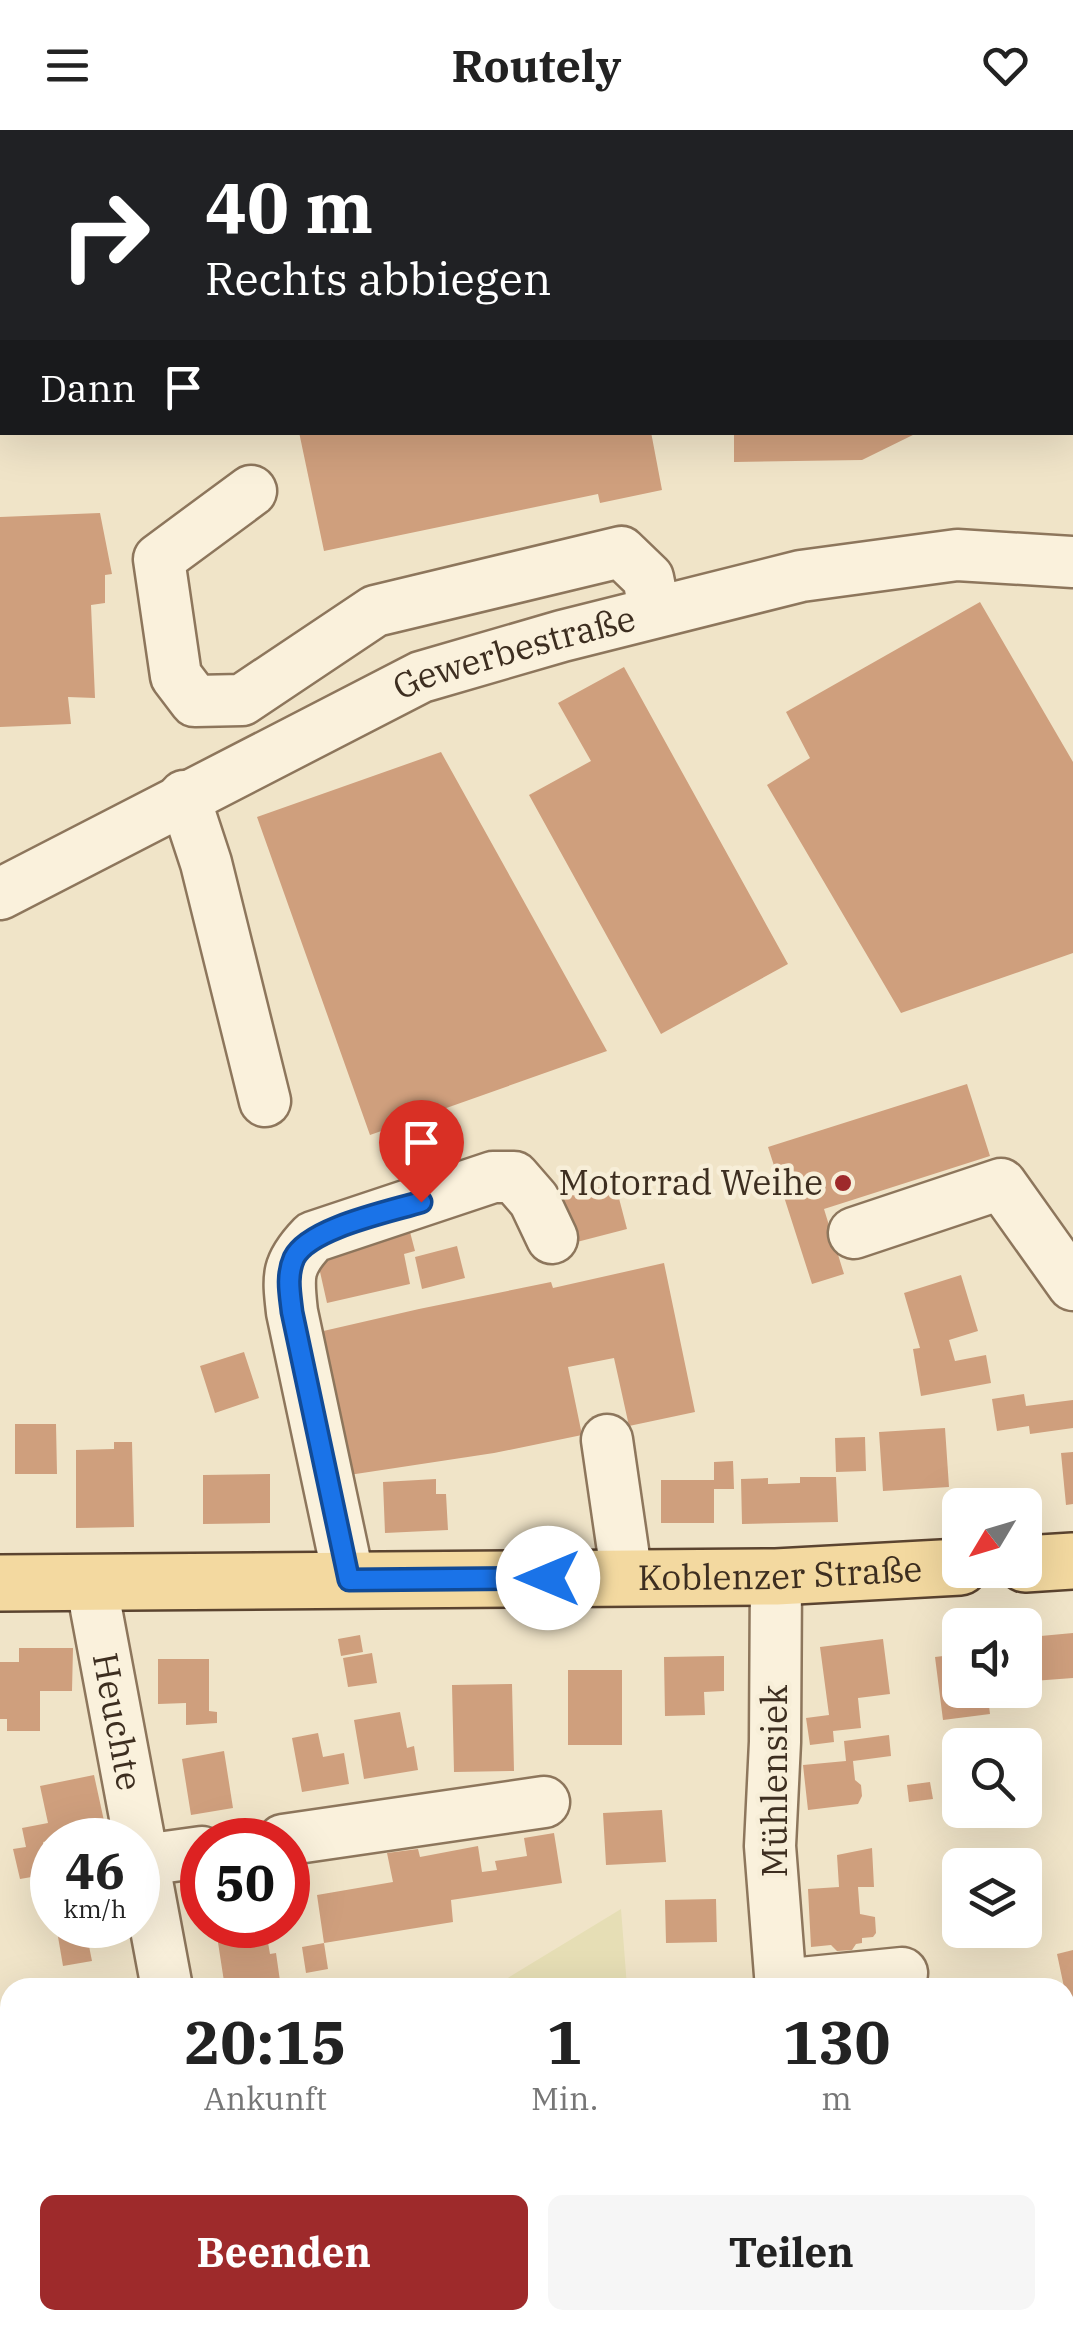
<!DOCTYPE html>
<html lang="de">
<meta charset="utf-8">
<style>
body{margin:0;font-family:"IBM Plex Serif",serif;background:#f6f6f6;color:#222;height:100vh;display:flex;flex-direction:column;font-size:38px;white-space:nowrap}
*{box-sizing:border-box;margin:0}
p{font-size:32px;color:#767676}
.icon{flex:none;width:55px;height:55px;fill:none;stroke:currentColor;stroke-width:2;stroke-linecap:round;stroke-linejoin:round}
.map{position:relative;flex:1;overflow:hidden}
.panel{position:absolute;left:0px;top:1848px;width:1075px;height:352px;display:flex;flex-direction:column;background:#fff;border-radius:30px 30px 0 0;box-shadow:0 10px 40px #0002}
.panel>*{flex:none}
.guide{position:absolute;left:0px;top:0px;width:1075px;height:305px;box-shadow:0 10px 40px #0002;background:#202124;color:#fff;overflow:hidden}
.needle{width:65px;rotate:232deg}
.fabs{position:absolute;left:942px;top:1358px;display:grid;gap:20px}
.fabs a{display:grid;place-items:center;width:100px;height:100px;border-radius:15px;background:#fff;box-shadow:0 10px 40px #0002;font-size:50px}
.speed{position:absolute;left:30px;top:1688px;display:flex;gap:20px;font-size:50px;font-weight:700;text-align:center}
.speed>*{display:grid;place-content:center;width:130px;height:130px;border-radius:50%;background:#fff;box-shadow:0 10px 40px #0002;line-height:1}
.speed small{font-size:25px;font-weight:400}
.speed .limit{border:15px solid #d22;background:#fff;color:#111}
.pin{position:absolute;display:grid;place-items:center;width:85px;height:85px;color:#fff;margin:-102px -42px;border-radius:50% 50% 50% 0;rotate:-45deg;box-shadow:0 0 10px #0007}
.pin .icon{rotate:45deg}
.me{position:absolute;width:110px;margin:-55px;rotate:270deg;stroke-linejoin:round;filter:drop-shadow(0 0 8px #0008)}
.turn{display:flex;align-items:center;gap:35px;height:210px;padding:0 40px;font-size:45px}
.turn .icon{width:130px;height:130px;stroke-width:2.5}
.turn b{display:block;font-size:70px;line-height:85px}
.then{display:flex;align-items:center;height:95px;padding:0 40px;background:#0003;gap:20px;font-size:38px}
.eta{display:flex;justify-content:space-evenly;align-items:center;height:170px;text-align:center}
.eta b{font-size:60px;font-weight:700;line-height:70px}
.action{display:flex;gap:20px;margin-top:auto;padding:20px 40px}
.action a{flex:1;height:115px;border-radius:15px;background:#9e2a2b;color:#fff;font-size:40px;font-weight:700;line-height:115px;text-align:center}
.action a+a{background:#f6f6f6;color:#222}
header{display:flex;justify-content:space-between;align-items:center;height:130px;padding:0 40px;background:#fff;font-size:45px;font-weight:700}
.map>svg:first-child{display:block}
</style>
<header><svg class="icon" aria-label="menu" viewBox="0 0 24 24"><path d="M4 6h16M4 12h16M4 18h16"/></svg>Routely<svg class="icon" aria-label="heart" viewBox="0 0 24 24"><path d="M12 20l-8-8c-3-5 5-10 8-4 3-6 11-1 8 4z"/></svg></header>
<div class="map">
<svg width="1073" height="2199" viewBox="0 0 1073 2199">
<rect width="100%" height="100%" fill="#f0e4c8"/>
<path fill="#e6deb5" d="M621,1779L627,1857H493Z
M59,2190H653V2199H57Z"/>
<path fill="#c9cf9b" d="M10,2129V2190H59L57,2199H0V2147Z"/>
<path fill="#cf9f7d" d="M299,302H651L662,360L600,373L598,364L324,421Z
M734,302H919L862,330L734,332Z
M100,383L112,444L105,445V473L91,475L95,568L68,567L71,594L0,597V387Z
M980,472L1073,632V823L901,883L767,655L810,628L786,582Z
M624,537L788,834L661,904L529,665L591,631L558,573Z
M441,622L607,921L370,1005L257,687Z
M967,954L990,1026L824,1079L844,1144L812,1154L768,1017Z
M615,1053L627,1099L573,1113L561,1067Z
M410,1102L415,1121L404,1124L410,1154L327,1173L316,1124Z
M457,1116L465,1148L422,1159L415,1127Z
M664,1133L695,1282L629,1296L614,1228L568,1237L582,1305L494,1323L349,1345L306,1205L419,1179L551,1152L553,1158Z
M961,1145L978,1201L949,1210L955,1231L986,1225L991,1253L921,1266L913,1219L920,1218L904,1163Z
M244,1222L259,1268L215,1283L200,1236Z
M1024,1264L1026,1276L1073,1270V1298L1030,1304L1029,1296L997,1301L992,1269Z
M15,1294H56L57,1344H15Z
M945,1298L949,1357L883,1361L879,1302Z
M865,1307L866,1341L836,1342L835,1308Z
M114,1312H132L134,1397L76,1398V1320L114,1319Z
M1073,1322V1374L1066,1375L1061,1323Z
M733,1331L734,1359H714V1393H661V1350H714V1332Z
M270,1344V1393L203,1394V1345Z
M800,1347H836L838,1392L742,1394L741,1349L768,1348V1354L800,1353Z
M436,1349V1364H446L448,1400L385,1403L383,1352Z
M1073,1503V1548L1033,1551L1030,1507Z
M360,1505L363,1522L341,1526L338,1509Z
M883,1509L890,1564L858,1568L861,1598L833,1601L834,1612L810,1615L806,1588L829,1585L820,1517Z
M19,1518H73L72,1561H40V1601H7V1589H0V1532H19Z
M372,1523L377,1553L348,1557L343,1528Z
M960,1524V1560H987L990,1584L943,1590L935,1527Z
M724,1526V1561L704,1562L705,1585L665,1586L664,1527Z
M158,1529H209V1581L217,1582V1593L186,1595V1573L158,1574Z
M568,1540H622V1615H568Z
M512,1554L514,1641L454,1642L452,1555Z
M400,1582L407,1618L414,1616L418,1640L364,1649L354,1590Z
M318,1603L323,1627L344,1623L349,1654L302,1662L292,1608Z
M889,1605L891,1626L853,1631L855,1650L861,1655L862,1666L858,1674L808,1680L803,1635L846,1631L844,1611Z
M224,1621L233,1678L191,1685L182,1629Z
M94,1645L106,1700L43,1712L49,1744L20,1749L13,1719L26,1717L22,1698L48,1693L40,1656Z
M930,1652L933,1669L909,1672L907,1655Z
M662,1680L666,1732L606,1735L603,1683Z
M554,1703L562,1753L451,1770L453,1792L324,1813L317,1765L393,1752L387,1723L418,1719L420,1727L478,1716L482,1742L497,1740L495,1731L527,1726L524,1708Z
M872,1718L874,1757H858L860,1784L875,1787L876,1803L873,1807L862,1808V1813L856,1814L852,1820L837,1821L831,1815L811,1817L808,1759L839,1757L837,1725Z
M716,1769L717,1812L666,1813L665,1770Z
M56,1795H120L123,1809L89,1816L92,1831L63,1836Z
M210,1795H265L270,1824L276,1823L280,1851L225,1858L217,1806L213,1807Z
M324,1813L328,1839L306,1843L302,1817Z
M1073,1820V1889L1071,1890L1057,1824Z
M753,2190L754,2199H703V2194Z"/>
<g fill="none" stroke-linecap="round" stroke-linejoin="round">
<defs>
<g id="minor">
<path d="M251,361L159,429L176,546L195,571L242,570L375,481L621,422L648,448L655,482"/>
<path d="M184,666L206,733L265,971"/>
<path id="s1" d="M0,764L421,547L562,506L801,446L957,425L1073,432"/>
<path d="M854,1103L1001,1054L1073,1155"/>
<path d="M607,1310L627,1448"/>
<path d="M776,1447L775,1612L770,1716L781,1858"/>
<path d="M349,1450L292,1182C288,1146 286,1135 313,1107L493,1047H514L534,1070L552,1108"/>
<path id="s2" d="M91,1452L167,1858"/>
<path d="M283,1710L544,1672"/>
<path d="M144,1730L202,1722"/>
<path d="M781,1855L902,1843"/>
<path d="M805,2190L806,2199"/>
</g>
<g id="major">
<path d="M1025,1434L1073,1431"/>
<path id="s3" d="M0,1453L776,1447L960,1437"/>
</g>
</defs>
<use href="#minor" stroke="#8d765c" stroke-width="55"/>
<use href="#major" stroke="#5b4430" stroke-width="60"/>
<use href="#minor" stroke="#faf1dc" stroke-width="50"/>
<use href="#major" stroke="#f3d9a0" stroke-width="55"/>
</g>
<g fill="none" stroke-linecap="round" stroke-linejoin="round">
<defs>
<path id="route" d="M421,1072C388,1082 309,1098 294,1128C286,1146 290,1164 292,1182L349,1450L548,1448"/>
</defs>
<use href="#route" stroke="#114b97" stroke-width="25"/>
<use href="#route" stroke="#1a73e8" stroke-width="18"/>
</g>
<circle fill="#9e2a2b" stroke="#f7eed8" stroke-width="4" cx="843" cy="1053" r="10"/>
<g text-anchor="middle" stroke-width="9" stroke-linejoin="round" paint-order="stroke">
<g font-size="35" fill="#3d2e20" stroke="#f7eed8">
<text dy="12" stroke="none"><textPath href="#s1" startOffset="570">Gewerbestraße</textPath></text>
<text dy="12" stroke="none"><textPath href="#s3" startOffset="780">Koblenzer Straße</textPath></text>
<text dy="12" stroke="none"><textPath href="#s2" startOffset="142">Heuchte</textPath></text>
<text transform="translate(775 1651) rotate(-90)" y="12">Mühlensiek</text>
</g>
<g font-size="35" fill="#3d2e20" stroke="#f7eed8" text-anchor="end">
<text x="823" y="1065">Motorrad Weihe</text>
</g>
</g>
</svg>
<div class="fabs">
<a><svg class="needle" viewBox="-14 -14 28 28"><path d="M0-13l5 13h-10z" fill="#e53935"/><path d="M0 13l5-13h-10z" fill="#767676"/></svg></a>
<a><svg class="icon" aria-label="sound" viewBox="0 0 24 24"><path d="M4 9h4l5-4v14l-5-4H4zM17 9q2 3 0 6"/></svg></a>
<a><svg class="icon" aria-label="search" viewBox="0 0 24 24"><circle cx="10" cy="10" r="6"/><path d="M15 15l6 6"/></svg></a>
<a><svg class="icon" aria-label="layers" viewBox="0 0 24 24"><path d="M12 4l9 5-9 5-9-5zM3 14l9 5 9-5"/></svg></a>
</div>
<div class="speed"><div>46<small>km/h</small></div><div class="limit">50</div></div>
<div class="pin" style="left:421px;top:1072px;background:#d93025"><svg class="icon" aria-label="arrive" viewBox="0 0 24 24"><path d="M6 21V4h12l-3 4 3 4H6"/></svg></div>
<svg class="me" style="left:548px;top:1448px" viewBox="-20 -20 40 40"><circle r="19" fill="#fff"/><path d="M0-13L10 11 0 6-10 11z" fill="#1a73e8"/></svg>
<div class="guide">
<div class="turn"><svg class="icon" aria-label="right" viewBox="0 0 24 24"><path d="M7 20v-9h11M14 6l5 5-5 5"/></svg><div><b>40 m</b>Rechts abbiegen</div></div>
<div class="then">Dann<svg class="icon" aria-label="arrive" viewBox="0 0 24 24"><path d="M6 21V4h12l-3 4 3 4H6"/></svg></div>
</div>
<section class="panel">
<div class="eta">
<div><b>20:15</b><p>Ankunft</p></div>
<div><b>1</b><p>Min.</p></div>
<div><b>130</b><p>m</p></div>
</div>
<div class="action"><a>Beenden</a><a>Teilen</a></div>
</section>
</div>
